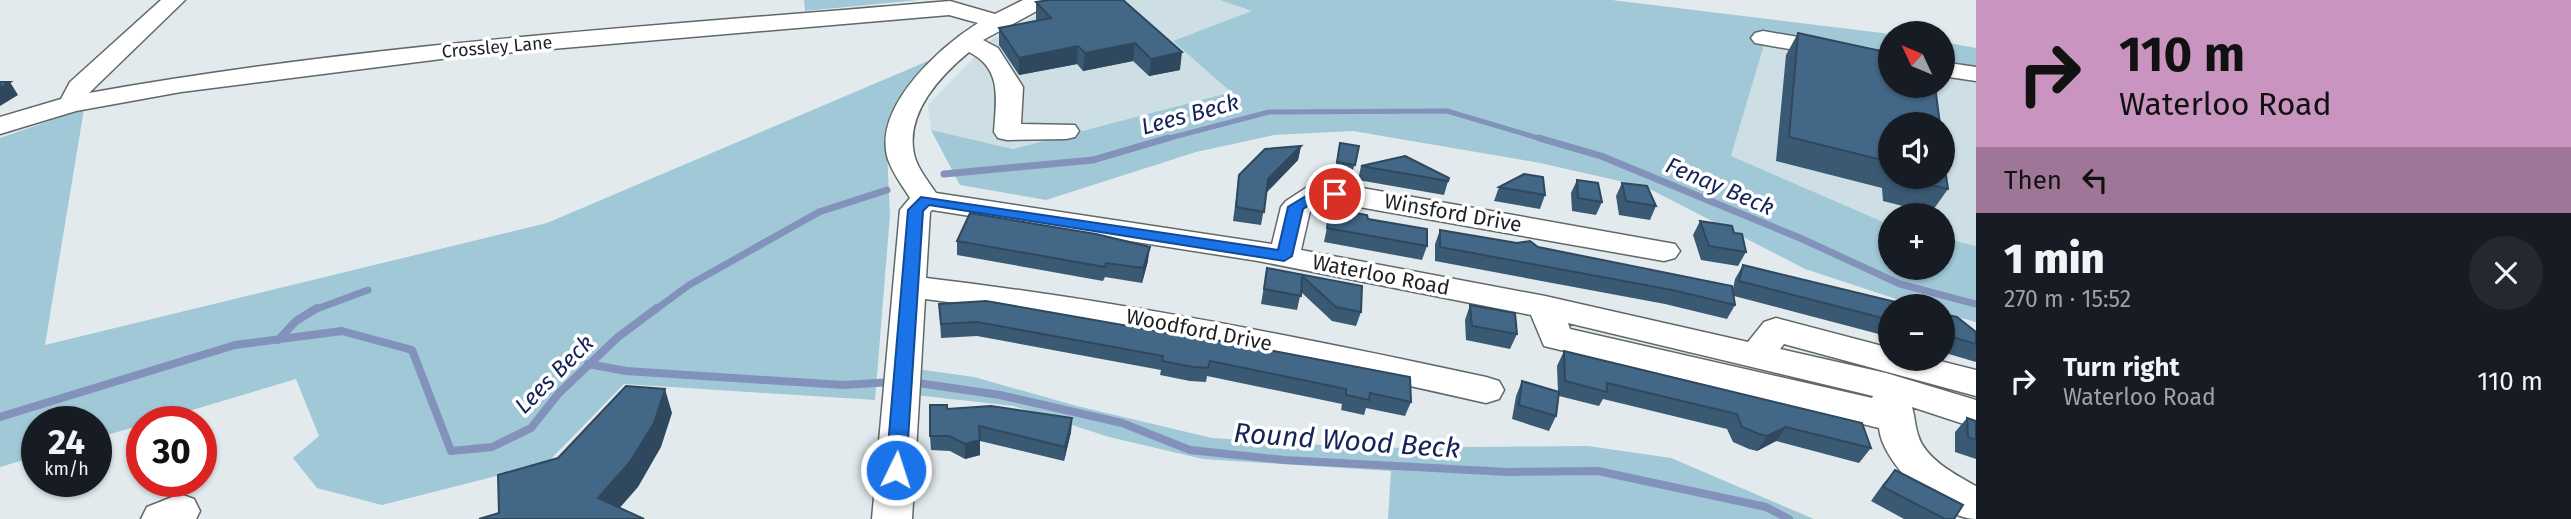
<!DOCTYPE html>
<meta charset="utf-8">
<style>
body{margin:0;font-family:"Fira Sans",sans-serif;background:#242831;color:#f1f3f6;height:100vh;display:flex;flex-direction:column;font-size:26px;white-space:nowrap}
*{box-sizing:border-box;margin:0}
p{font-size:23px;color:#9ea1a6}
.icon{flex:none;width:38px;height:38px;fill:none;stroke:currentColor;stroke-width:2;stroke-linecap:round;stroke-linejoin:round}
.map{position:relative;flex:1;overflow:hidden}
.drawer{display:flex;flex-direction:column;background:#171b24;width:595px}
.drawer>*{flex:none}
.banner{background:#c994bf;color:#111;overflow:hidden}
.needle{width:46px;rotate:314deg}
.buttons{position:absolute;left:1878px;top:21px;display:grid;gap:14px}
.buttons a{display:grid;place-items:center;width:77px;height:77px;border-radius:50%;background:#171b24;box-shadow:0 2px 5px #0004;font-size:35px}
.speed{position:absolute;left:21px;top:406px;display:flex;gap:14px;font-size:35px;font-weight:700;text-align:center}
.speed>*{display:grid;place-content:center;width:91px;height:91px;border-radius:50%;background:#171b24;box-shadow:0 2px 5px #0004;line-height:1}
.speed small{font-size:18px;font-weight:400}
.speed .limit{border:10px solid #d22;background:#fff;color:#111}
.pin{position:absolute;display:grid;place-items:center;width:60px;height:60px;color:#fff;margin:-30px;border:4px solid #fff;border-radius:50%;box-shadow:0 2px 7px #0007}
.me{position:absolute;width:77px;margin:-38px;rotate:4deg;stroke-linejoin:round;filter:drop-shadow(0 0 5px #0008)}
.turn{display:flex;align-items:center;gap:24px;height:147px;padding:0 28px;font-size:32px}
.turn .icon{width:91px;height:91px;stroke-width:2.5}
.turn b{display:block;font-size:49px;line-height:60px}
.then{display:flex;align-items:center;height:66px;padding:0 28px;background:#0003;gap:14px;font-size:26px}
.round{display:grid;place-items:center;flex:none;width:74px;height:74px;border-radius:37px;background:#242831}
.head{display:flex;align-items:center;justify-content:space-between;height:119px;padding:0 28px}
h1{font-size:42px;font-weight:800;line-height:52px}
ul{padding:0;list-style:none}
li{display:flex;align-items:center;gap:21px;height:98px;padding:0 28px}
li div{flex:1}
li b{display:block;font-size:26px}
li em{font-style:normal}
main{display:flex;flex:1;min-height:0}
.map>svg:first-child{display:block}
</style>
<main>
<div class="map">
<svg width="1976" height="519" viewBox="0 0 1976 519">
<rect width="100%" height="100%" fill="#e2eaed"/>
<path fill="#cddee4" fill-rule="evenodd" d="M1065,0H1220L1253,11L1173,41L1232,91L1013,149L931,130L928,105L992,39Z
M1774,35L1890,53V86H1942L1943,61L1976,66V246L1943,238L1942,215H1890V225L1880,222L1731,156L1763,48V38ZM1890,124H1942V177H1890Z"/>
<path fill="#a0c8d7" d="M804,0H919L805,11Z
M1220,0H1612L1890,34V53L1774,35L1763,38V48L1731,156L1890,225V268H1942L1943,238L1976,246V322L1943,313L1942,306H1918L1805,269L1646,187L1540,163L1353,131L1274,135L1196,152L1046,200L960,185L931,130L1013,149L1231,92L1173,41L1252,11Z
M1943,42L1976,48V66L1943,61Z
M928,61L902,96L886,132L890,215L875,400L624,384L547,463L382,505L317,488L293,458L319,436L296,379L152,422H142V425L96,438V422H37V456L0,467V138L84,109L45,345L547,223Z
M917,369L974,377L1077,406L1212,438L1368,448L1588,446L1671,458L1814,519H1388L1391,471L1203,459L1109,437L1014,406L915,395Z"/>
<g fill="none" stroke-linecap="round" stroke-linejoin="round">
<path stroke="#8292bb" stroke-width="5" d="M1162,140L1269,112L1447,111L1545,140"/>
<path stroke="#8292bb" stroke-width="7" d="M1539,138L1601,156L1800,238L1900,284L1976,304
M944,174L1093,160L1168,138
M314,310L368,290
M655,310L689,285L819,212L887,190"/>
<path stroke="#8292bb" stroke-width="8" d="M278,340L296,321L317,308
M588,364L626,371L843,385L892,382
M911,382L1000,395L1122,423L1190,450L1284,460L1508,472L1598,471L1766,507L1789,519
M0,417L235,345L342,331L412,350L451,451L492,447L531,428L559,393L618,337L657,308"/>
<defs>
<path id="minor" d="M161,0H185L89,93C373,42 663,26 950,1L995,14L1023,0H1051L1048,5L983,40L998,48L1023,87L1021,124L1075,125L1079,131L1075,137L1066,139L1007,140L998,138L994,132C996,100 1003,69 969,52C941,75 905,113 914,154C917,168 928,181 936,193L1272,244L1281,207L1286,201L1309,186L1319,183L1351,186L1675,244L1680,251L1675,258L1664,261L1325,201L1310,211L1301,250L1545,296L1748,342L1764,322L1776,318L1890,348V359H1932L1976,370V396L1784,344L1780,349L1886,373L1976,400V428L1912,407C1915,417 1915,426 1918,435C1925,459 1956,475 1976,486V519C1940,519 1882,463 1879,428L1544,346L1531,315L1258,261L932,210L930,212L926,278C1115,300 1300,337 1486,377L1499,381L1504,390L1499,399L1486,403C1300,361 1114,322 925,299L912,519H872L900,210L910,198C902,185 891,171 887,156C875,105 940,47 978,23L949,15L457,57L181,92L76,111L0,134V117L61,99L70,82ZM1568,323L1873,396L1872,398L1570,329Z
M1763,31L1890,53V67L1755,43L1751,38L1755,33Z
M1942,62L1976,67V81L1942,76Z
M180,494L194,499L200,511L196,519H141L147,507Z"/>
</defs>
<use href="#minor" stroke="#60686a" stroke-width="3"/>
<use href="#minor" fill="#fff" fill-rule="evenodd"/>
</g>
<path fill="#3a5973" d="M1123,0L1180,70L1149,76L1133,61L1083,71L1077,64L1019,75L999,45V28L1037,21L1036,19V2Z
M1798,33L1890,124V177H1942L1948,189L1931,213L1883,201L1882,188L1776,161L1786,55Z
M1340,143L1359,146L1351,178L1334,175Z
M1301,146L1298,160L1267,192L1261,225L1233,221L1239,175Z
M1361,166L1449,178L1444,195L1358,180Z
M1577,180L1602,202L1596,215L1572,211L1571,193Z
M1622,183L1656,206L1650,220L1619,215L1616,196Z
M1499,187L1545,195L1540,209L1494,201Z
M1333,209L1368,219L1427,246L1422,260L1324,242L1330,212H1332Z
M1700,221L1734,233L1746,252L1738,266L1701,260L1693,235Z
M1440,230L1538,247L1733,289L1735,279L1743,265L1890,306V337L1734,296L1735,305L1727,319L1665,304L1435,261V244Z
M957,241L1148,261L1142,283L1105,277L1103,281L957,255Z
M1267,268L1362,286L1361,312L1356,326L1332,321L1301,292L1297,310L1261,304Z
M939,304L1411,402L1405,416L1366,408L1364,415L1341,410L1342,404L1207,376L1206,382L1190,381L1160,375L1161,370L977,336L941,338Z
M1470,305L1517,334L1510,349L1466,340L1465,320Z
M1942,314L1976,332V362L1942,352Z
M1564,351L1871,448L1859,463L1776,441L1757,451L1749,449L1733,442L1727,429L1603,399L1599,406L1559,396L1556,416L1549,431L1512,419L1516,396L1522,381L1558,392L1557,366Z
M947,409L1072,418L1071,432L1064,461L980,441V455L965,459L950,451L931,450L930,436Z
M1967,418L1976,421V459L1955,452V432Z
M1895,470L1954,519H1904L1871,501L1883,484Z"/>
<path fill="#2f485e" d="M1135,43L1133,61L1083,71L1085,53Z
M1078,46L1077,64L1019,75V58Z
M1182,52L1180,70L1149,76L1151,59Z
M10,82L18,95L0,106V88Z
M1301,146L1298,160L1266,193L1268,179Z
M1150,247L1148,261L1142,283L1143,268Z
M665,389L672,413L661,447L638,487L610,519L598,498Z
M1072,418L1071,432L1064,461L1065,447Z
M1786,427L1776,441L1757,451L1767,436Z
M980,440V455L965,459V444Z"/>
<path fill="#436786" stroke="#2f485e" stroke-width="2" d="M1049,0H1123L1182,52L1151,59L1135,43L1085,53L1078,46L1019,58L999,28L1051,18L1036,2Z
M1798,33L1890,53V86H1935L1940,124H1890V162L1789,137Z
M0,82H10L0,88Z
M1340,143L1359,146L1355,165L1337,162Z
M1301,146L1268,179L1264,212L1236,207L1239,175L1265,149Z
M1942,148L1948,189L1899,177H1942Z
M1405,156L1449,178L1448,181L1361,166Z
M1524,174L1543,177L1545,195L1499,187Z
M1577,180L1598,183L1602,202L1578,198Z
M1622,183L1647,186L1656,206L1626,201Z
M1333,209L1367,215L1368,219L1427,229V246L1327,228L1330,212H1333Z
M970,213L1096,234L1150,247L1143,268L1106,263L1105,267L957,241Z
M1700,221L1732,226L1734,233L1742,234L1746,252L1709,246Z
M1440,230L1517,243L1530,241L1538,247L1732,286L1735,305L1672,290L1440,247Z
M1743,265L1912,306H1890V320L1739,281Z
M1267,268L1362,286L1361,312L1336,307L1302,276L1301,296L1264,289Z
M986,301L1168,333L1169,331L1410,377L1411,402L1370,393L1369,400L1346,395V389L1210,361L1208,368L1193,367L1162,361L1163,356L977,322L941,324L939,304Z
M1470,305L1515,313L1517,334L1472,326Z
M1942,314L1957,317L1976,332V344L1942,334Z
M1564,351L1862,423L1871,448L1786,427L1767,436L1759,434L1742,427L1737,414L1607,383V392L1565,381Z
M1522,381L1559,392L1556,416L1519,405Z
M626,386L665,389L654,423L630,462L598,498L644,519H479L499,513L498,475L558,458Z
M930,405H947V409L991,406L1072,418L1065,447L979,426L980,440L965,444L949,436H930Z
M1967,418L1976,421V440L1968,437Z
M1895,470L1963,505L1954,519H1945L1883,487Z"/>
<path fill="#1a73e8" stroke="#114b97" stroke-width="2" d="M1319,188L1340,190L1342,194L1335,198L1322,197L1303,209L1292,256L1284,261L929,205L923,211L906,470L903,475L896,477L889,475L886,470L908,210L921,197L1278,250L1288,207Z"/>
<g text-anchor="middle" stroke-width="7" stroke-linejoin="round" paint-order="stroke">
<g font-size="18" fill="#1e2123" stroke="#fff">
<text transform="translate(497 47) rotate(-5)" y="6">Crossley Lane</text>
</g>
<g font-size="21" fill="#1e2123" stroke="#fff">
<text transform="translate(1453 213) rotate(10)" y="7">Winsford Drive</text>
<text transform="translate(1381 275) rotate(11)" y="7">Waterloo Road</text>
<text transform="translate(1199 330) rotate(11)" y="7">Woodford Drive</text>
</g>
<g font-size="23" font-style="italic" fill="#182458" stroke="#fff">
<text transform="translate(1190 114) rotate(-15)" y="8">Lees Beck</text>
<text transform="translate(1720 186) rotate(23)" y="8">Fenay Beck</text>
<text transform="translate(554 374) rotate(-45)" y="8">Lees Beck</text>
</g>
<g font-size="28" font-style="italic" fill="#182458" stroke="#fff">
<text transform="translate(1347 440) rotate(4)" y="10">Round Wood Beck</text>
</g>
</g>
</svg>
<div class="buttons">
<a><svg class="needle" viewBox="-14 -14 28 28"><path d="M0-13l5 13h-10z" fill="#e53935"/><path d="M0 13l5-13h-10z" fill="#9ea1a6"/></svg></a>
<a><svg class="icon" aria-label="sound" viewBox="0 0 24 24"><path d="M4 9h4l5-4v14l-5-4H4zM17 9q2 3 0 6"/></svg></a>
<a>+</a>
<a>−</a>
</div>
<div class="speed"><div>24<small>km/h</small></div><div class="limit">30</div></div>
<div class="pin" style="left:1335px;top:194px;background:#d93025"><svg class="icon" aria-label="arrive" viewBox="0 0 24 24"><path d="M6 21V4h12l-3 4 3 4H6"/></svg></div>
<svg class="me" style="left:896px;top:470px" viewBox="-20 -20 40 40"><circle r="17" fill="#1a73e8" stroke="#fff" stroke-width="3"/><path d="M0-11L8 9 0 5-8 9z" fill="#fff"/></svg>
</div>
<section class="drawer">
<div class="banner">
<div class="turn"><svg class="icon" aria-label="right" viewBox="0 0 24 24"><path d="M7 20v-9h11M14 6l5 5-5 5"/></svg><div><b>110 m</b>Waterloo Road</div></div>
<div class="then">Then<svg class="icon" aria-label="left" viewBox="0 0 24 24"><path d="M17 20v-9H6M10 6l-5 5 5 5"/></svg></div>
</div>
<div class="head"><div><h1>1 min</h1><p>270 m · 15:52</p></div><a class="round"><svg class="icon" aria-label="close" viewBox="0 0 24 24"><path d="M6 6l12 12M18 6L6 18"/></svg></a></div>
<ul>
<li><svg class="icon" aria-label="right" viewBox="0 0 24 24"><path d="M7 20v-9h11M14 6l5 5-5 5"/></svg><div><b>Turn right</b><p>Waterloo Road</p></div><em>110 m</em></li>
</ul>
</section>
</main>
